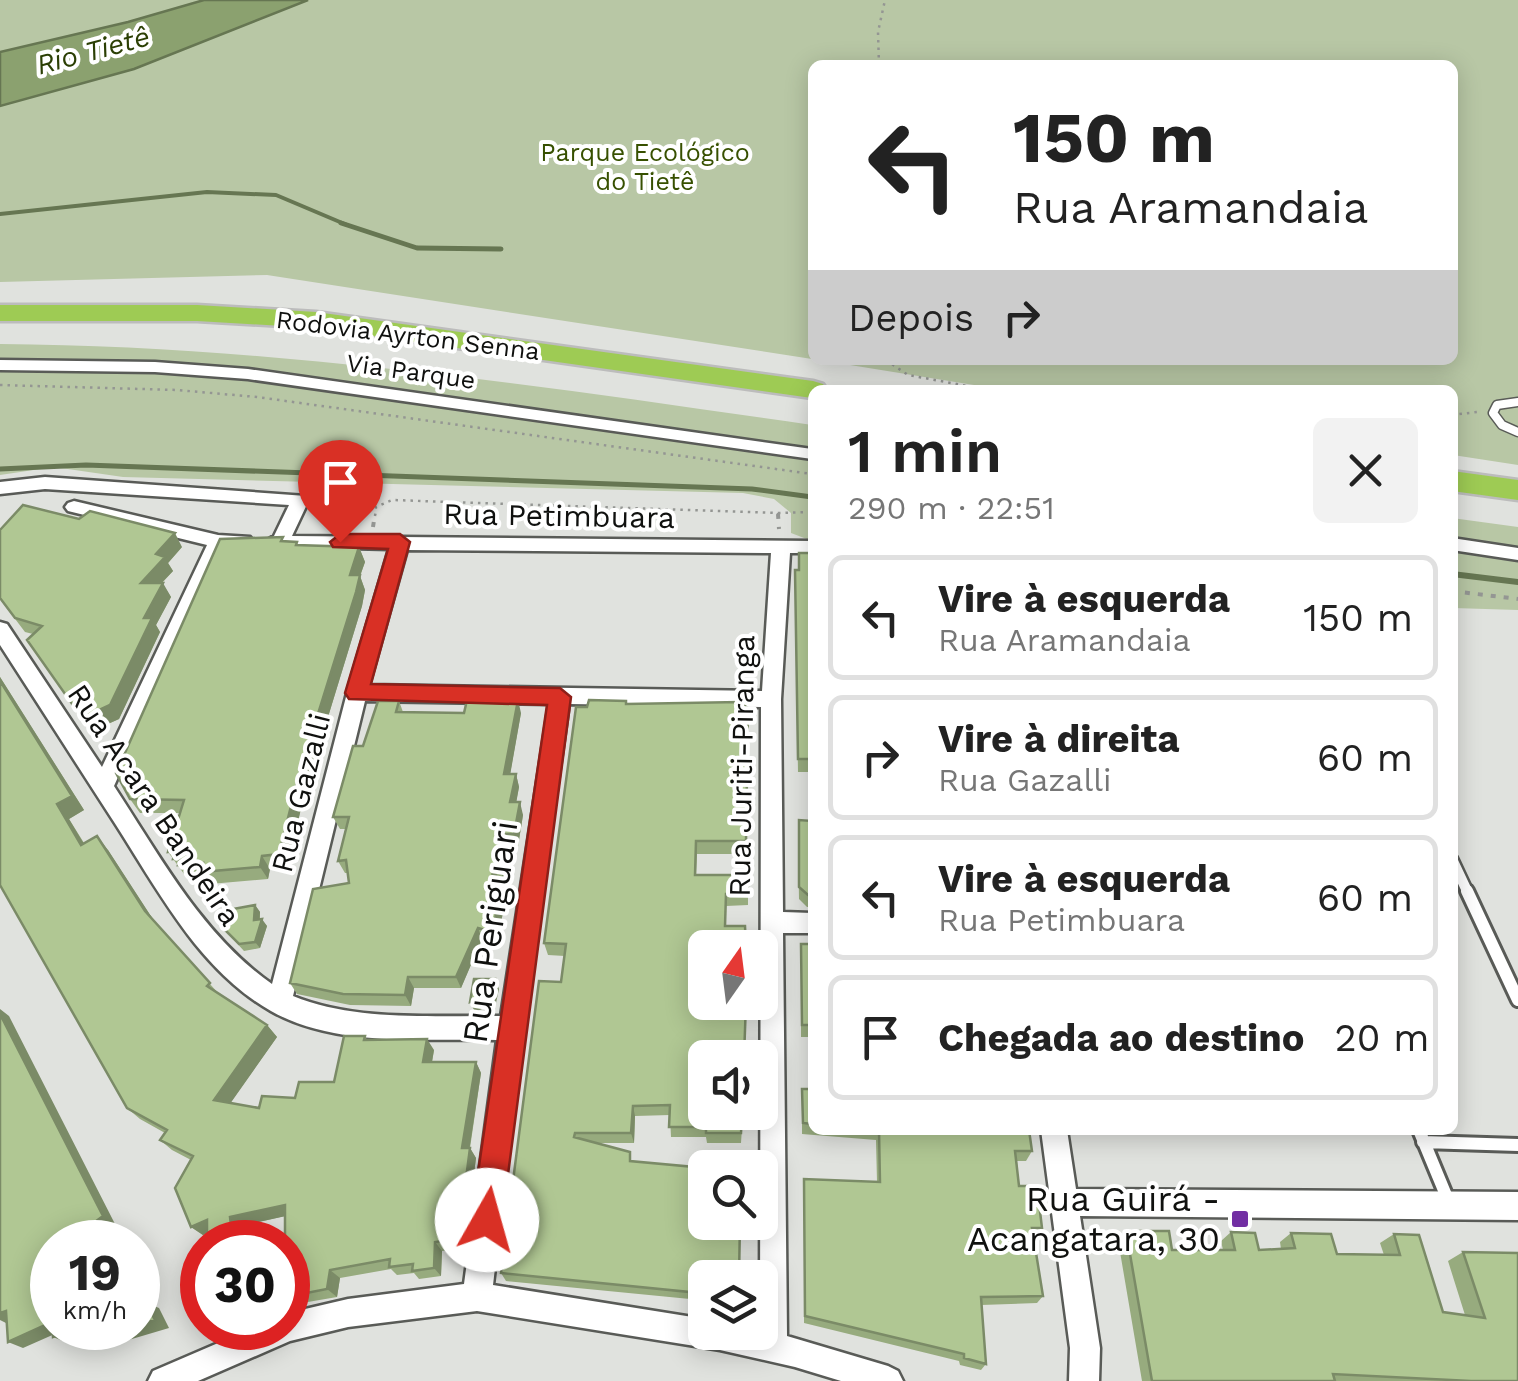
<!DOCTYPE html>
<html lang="pt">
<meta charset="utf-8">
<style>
body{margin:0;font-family:"Work Sans",sans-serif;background:#f2f2f2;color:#222;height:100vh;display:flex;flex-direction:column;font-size:38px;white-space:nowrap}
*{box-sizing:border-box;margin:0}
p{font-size:32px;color:#767676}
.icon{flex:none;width:55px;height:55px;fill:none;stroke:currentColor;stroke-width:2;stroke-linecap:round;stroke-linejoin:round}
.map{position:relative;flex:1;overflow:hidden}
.drawer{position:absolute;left:808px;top:385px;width:650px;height:750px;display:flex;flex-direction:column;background:#fff;border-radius:15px;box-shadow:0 5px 25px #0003}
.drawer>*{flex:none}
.top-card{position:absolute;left:808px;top:60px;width:650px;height:305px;border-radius:15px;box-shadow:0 5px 25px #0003;background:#fff;color:#222;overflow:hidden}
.needle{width:65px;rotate:14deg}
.fabs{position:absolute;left:688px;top:930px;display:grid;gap:20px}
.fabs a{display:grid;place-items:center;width:90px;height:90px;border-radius:15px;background:#fff;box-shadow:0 5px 25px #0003;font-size:50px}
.speed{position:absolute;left:30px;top:1220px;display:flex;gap:20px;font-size:50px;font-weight:700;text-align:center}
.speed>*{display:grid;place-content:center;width:130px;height:130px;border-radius:50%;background:#fff;box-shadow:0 5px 25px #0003;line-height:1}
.speed small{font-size:25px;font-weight:400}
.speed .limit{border:15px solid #d22;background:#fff;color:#111}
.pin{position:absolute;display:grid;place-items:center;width:85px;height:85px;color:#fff;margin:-102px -42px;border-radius:50% 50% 50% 0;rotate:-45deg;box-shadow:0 0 10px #0007}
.pin .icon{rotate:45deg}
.me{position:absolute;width:110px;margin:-55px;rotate:7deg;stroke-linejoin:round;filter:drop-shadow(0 0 8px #0008)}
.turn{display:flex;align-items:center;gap:35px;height:210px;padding:0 40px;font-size:45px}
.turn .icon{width:130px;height:130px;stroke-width:2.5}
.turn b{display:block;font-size:70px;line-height:85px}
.then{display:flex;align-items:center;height:95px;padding:0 40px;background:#0003;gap:20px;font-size:38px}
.round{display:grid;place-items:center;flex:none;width:105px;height:105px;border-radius:15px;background:#f2f2f2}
.headline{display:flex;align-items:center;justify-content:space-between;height:170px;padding:0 40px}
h1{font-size:60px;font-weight:600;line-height:75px}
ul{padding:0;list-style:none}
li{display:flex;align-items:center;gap:30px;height:125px;margin:0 20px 15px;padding:0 20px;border:5px solid #e0e0e0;border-radius:15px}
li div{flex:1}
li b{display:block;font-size:38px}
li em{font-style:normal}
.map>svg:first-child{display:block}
</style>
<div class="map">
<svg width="1518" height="1381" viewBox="0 0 1518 1381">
<rect width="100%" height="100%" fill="#e0e2de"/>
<path fill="#b8c7a5" d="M0,0H1518V465L1453,455L1452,390H1005L819,360H1452V65H812V359L267,275L0,282Z
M0,344C273,346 542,386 812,425V541L791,533V513L774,499L743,493L123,477L54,467L0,475Z
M1452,518L1518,527V610L1453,608Z"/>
<path fill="#8ba16f" stroke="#667652" stroke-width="2.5" d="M204,0H308L134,69L0,106V52L128,22Z"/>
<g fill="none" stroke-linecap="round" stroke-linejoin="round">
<path stroke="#667652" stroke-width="4" d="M0,214L207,192L276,195L347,225"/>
<path stroke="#667652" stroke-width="5" d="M341,223L417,248L501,249
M0,469L86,465L752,489L812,497"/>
<path stroke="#667652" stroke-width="6" d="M1452,574L1518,582"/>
<defs>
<path id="service-far2" d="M1518,402L1497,405L1493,413L1502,425L1518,432"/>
<path id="service-far1" d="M1452,859L1468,893"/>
<path id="service" d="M1467,891L1518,1000
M1419,1130L1448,1200
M1423,1142L1518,1145"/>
<path id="minor" d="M0,360L155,362L248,369L812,449V459L248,379L155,372L0,370Z
M45,477L306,496L309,500L292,536L812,541V553H790L781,699L783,912L812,913V933H783L787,1336L888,1366L898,1371L903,1381H841L795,1367L720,1350L477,1311L348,1327L290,1341L198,1381H148L153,1371L253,1328H288V1313L348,1299L464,1284L497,1040C425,1038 336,1048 271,1011C200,971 159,892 116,825C77,765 39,705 0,645V622L7,624L102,767L207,545L68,511L65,507L68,503L74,501L218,535L250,537L253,541L250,545L223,547L216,559L114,786C160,856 202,935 272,984L347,693L389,549L267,546L264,542L274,536L289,505L45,489L0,494V482ZM407,550L771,553L762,691L369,685ZM365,701L549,704L501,1016C433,1015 357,1022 293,996ZM569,704L761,707L760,1332H705V1319L493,1285L523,1028Z
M1452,538L1518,548V560L1452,550Z
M1041,1130H1067L1076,1189L1518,1192V1220L1080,1216L1100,1348L1099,1381H1069L1070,1348Z"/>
<path id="motorway" d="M0,305H197L316,312L813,381L823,384L827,390H812V398L316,328L197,321H0Z
M1452,471L1518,480V500L1452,491Z"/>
</defs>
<use href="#service-far2" stroke="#595b57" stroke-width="11"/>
<use href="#service-far1" stroke="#595b57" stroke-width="15"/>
<use href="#service" stroke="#595b57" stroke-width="18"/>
<use href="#minor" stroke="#595b57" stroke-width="5"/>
<use href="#motorway" stroke="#bcbcbc" stroke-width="5"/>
<path stroke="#949693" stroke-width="2.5" stroke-dasharray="2.5 5" stroke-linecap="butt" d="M879,65L878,32L885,0
M886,360L908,375L989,390
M0,385L177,390L257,397L812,474
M1452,415L1477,412
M778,513L812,512
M375,516L376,507L392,500L778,513V516"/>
<path stroke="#949693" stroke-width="4" stroke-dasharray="5 8" stroke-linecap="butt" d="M778,514L779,529
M373,527L375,514
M1452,591L1518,599"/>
<use href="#service-far2" stroke="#fff" stroke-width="8"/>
<use href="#service-far1" stroke="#fff" stroke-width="10"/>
<use href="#service" stroke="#fff" stroke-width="12"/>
<use href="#minor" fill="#fff" fill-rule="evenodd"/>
<use href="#motorway" fill="#9ecb54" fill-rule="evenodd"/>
</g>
<path fill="#97ab7e" d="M284,541L298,545L359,547L365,562L360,576L365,590L362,606L305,792L287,867L270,869L268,879L210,884L204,877L187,878L168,852L180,813H140L130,799Z
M182,547L168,563L173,571L162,583L171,597L156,625L160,632L119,719L92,731L33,634L25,632L0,599Z
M812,553V907H807L799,899L798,833L811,821L810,772H798L795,583L799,570Z
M0,677L84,810L69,819L84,843L108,850L154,921L218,993L267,1025L277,1037L230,1103L259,1108L295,1098L334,1082L365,1036L367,1040L434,1050L432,1062H476L481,1073L470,1148L476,1158L473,1181L467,1203L463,1204L457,1249L442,1251L441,1276L419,1279L414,1273L397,1275L391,1269L340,1278L337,1297L302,1303L291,1296L285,1216L241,1226L242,1233L219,1241L208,1233L203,1235L191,1227V1160L172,1150L160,1140L165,1133L140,1119L127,1108L0,885Z
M399,701L403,712L521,713L510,774H516L519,787L516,802L523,815L518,846H508L503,878H498L494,901H498L503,912L497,944L482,939L461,988H414L411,1006L350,1005L297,994L290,983L349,883L348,873H345L338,861L346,829H340L333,817L363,746Z
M627,704L748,708L746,854H697L696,875H748V905L726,906V926L743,1112L741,1143H707L706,1137H671L670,1115L635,1116L634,1143H597L633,1161L705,1278V1306L691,1304L690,1299L506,1281L501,1273L561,982L565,956L548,955L544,943Z
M255,905L260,912V919L267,926L260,948L244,951L222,927Z
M810,927H812V1037H801V944H809Z
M802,1089H812V1130H1029L1032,1151L1026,1161H1017L1019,1186L1042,1228L1036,1237H1034L1043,1296L1037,1303L981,1305L986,1364L981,1370L960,1365L959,1361L804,1323V1179L877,1182L876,1140L802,1134Z
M1126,1231L1172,1250H1223L1221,1241L1231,1232L1259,1250L1281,1249L1280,1242L1291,1233L1337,1254L1384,1255L1380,1243L1394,1234L1443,1312L1465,1315L1448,1261L1463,1252L1518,1381H1142L1118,1240Z"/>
<path fill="#7b8b67" d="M175,533L182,547L168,563L173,571L149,596L141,583L156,554Z
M359,547L365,562L360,576L365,590L362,606L305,792L287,867L279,854L350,575Z
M163,583L171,597L156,625L160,632L119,719L92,731L82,718L144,618Z
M0,677L84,810L69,819L93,859L81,845L57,804L0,681Z
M518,700L521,713L508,787L504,774Z
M516,774L519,787L514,815L510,802Z
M520,802L523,815L518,846L514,834Z
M504,834L508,846L503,878L499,866Z
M97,836L108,850L156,924L145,911Z
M262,856L270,869L268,879L260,867Z
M494,866L498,878L492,913L488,901Z
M498,901L503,912L497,944L493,932Z
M255,905L260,912L259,927L254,920Z
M262,919L267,926L260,948L255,942Z
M478,928L482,939L461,988L456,977Z
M408,977L414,988L411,1006L405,995Z
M495,979L499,989L496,1003L475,1012L470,1002Z
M0,1009L9,1016L115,1224L90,1242H68L0,1014Z
M267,1025L277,1037L225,1111L214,1100Z
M427,1039L434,1050L430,1073L423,1062Z
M476,1062L481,1073L468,1158L462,1148Z
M633,1106L635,1116L634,1143L631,1133Z
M470,1148L476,1158L473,1181L467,1203L461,1194Z
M457,1194L463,1204L457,1249L450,1240Z
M285,1205L295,1214L241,1226L242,1233L219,1241L208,1233L203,1235L191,1227L207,1220Z
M435,1242L442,1251L441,1276L434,1268Z
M330,1270L340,1278L337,1297L327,1289Z
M138,1288L152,1296L154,1306L159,1308L169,1328L115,1344L99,1337L131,1328H138L141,1300Z
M6,1311L8,1324L0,1320V1313Z
M52,1322L66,1329L23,1348L8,1342Z
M75,1328H90V1333L68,1343L53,1337Z"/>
<path fill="#b0c793" stroke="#7b8b67" stroke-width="2.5" d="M23,505L79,519L90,511L175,533L156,554L165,557L141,583H163L144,618H152L110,705L82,718L27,640L42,626L15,618L0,598V530Z
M283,537L281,541L297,542L296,545L359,547L350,575H360L356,592L298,778L279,854L262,856L260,867L201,872L203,863L178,865L180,858L173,859L175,851L168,852L184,800L130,799L116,773L220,539Z
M799,553H812V895H808L799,887V820L812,821L811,759H798L795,570H799Z
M0,681L72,796L57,804L81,845L97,836L145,911L210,983L207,986L267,1025L214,1100L259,1108L262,1096L295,1098L299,1082H334L344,1036H365L364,1040L427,1039L423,1062H476L462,1148H470L467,1171L461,1194H457L450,1240L435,1242L434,1268L412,1271L413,1264L389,1267L390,1259L330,1270L327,1289L291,1296L288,1281V1242H285V1205L230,1217L231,1225L207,1233V1220L191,1227L175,1188L193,1156L160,1140L167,1130L127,1108L0,885Z
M467,700H518L504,774H516L510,802H520L514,834H504L499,866H494L488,901H498L493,932L478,928L456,977H408L405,995L343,994L290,983L313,889L349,883L346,860L338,861L349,817H333L353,746H363L378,701H399L396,712L464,713Z
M589,700L626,701V704L740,702L748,708L746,841H696L695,875H748V893L726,894L725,926H745L746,948H705V1002H746L744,1058H705V1112H742L741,1133H706V1127H669L670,1105L633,1106L631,1133H575L574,1137L630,1152V1161L705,1168V1222H740L739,1278H705V1299L689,1297V1292L501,1273L539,981L561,982L566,944L544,943L576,707H587Z
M255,905L254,920L262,919L255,942L239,944L222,927V911Z
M810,927H812V1025H802L801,944H810Z
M474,979H495L492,993L470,1002Z
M0,1014L103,1216L68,1242H52V1328H75L53,1337L52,1322L8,1342L6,1311L0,1313Z
M802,1089H812V1124L803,1123Z
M879,1130H1029L1032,1151H1015L1019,1186H1037L1042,1228H1032L1043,1296L981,1297L986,1364L964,1358V1354L805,1316L804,1179L880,1182Z
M1126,1231H1169L1172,1250H1235L1231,1232L1255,1233L1259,1250L1295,1248L1291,1233L1331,1234L1337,1254L1400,1255L1394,1234L1419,1235L1443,1312L1485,1318L1463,1252L1518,1253V1381H1471L1333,1374L1335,1381H1152Z
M138,1288L141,1300H144L155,1320L138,1325Z
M99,1328H131L99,1337Z"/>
<path fill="#d93025" stroke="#8d1f18" stroke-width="2.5" d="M340,534H400L410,542L371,684L560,688L571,697L502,1220L498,1231L487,1236L476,1231L471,1220L547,705L349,699L345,693L388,549L333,547L330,542Z"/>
<rect fill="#722fa3" stroke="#fff" stroke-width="4" x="1230" y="1209" width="20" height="20" rx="5"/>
<g text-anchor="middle" stroke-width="8" stroke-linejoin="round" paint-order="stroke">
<g font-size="25" fill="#375000" stroke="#fff">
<text x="645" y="161">Parque Ecológico<tspan x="645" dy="29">do Tietê</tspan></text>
</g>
<g font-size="25" fill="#10110f" stroke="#fff">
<text transform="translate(408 335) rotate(7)" y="9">Rodovia Ayrton Senna</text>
<text transform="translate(411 371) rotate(8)" y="9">Via Parque</text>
</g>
<g font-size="28" font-style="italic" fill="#2b3f04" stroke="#fff">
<text transform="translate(93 50) rotate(-15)" y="10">Rio Tietê</text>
</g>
<g font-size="30" fill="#10110f" stroke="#fff">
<text transform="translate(559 516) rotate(1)" y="10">Rua Petimbuara</text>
<text transform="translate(742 766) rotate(-89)" y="10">Rua Juriti-Piranga</text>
<text transform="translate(301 793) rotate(-76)" y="10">Rua Gazalli</text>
<text transform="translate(154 805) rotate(56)" y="10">Rua Acara Bandeira</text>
</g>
<g font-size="35" fill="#10110f" stroke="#fff">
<text transform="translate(490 932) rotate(-82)" y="12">Rua Periguari</text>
</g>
<g font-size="35" fill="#10110f" stroke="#fff" text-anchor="end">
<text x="1220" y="1211">Rua Guirá -<tspan x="1220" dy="40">Acangatara, 30</tspan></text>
</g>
</g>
</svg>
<div class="fabs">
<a><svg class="needle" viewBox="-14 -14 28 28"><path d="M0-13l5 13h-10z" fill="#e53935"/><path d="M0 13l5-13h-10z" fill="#767676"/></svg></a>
<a><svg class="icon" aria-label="sound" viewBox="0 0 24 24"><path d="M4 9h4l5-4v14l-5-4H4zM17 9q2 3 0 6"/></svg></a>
<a><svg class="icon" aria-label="search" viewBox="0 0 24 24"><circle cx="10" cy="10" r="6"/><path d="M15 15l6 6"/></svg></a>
<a><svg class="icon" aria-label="layers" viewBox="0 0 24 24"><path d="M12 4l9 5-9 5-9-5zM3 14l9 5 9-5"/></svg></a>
</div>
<div class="speed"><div>19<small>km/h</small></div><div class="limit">30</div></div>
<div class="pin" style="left:340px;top:542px;background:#d93025"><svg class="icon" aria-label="arrive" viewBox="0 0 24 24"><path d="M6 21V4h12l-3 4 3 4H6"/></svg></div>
<svg class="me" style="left:487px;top:1220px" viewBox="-20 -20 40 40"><circle r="19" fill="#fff"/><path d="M0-13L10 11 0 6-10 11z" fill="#d93025"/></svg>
<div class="top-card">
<div class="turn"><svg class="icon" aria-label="left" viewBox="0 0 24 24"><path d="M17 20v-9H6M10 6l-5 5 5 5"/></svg><div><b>150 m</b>Rua Aramandaia</div></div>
<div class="then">Depois<svg class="icon" aria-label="right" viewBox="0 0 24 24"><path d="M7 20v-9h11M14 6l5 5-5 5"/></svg></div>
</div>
<section class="drawer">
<div class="headline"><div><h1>1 min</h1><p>290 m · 22:51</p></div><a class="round"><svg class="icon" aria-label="close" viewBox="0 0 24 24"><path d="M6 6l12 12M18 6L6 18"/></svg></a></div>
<ul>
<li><svg class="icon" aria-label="left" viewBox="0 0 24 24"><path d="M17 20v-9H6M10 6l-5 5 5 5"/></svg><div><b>Vire à esquerda</b><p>Rua Aramandaia</p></div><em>150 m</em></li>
<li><svg class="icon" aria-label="right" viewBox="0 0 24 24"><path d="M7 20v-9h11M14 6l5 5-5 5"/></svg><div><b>Vire à direita</b><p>Rua Gazalli</p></div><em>60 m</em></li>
<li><svg class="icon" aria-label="left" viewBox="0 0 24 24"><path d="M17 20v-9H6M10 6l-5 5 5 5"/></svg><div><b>Vire à esquerda</b><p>Rua Petimbuara</p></div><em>60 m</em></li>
<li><svg class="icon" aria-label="arrive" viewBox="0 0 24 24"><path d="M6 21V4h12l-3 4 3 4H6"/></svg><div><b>Chegada ao destino</b></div><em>20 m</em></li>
</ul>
</section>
</div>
